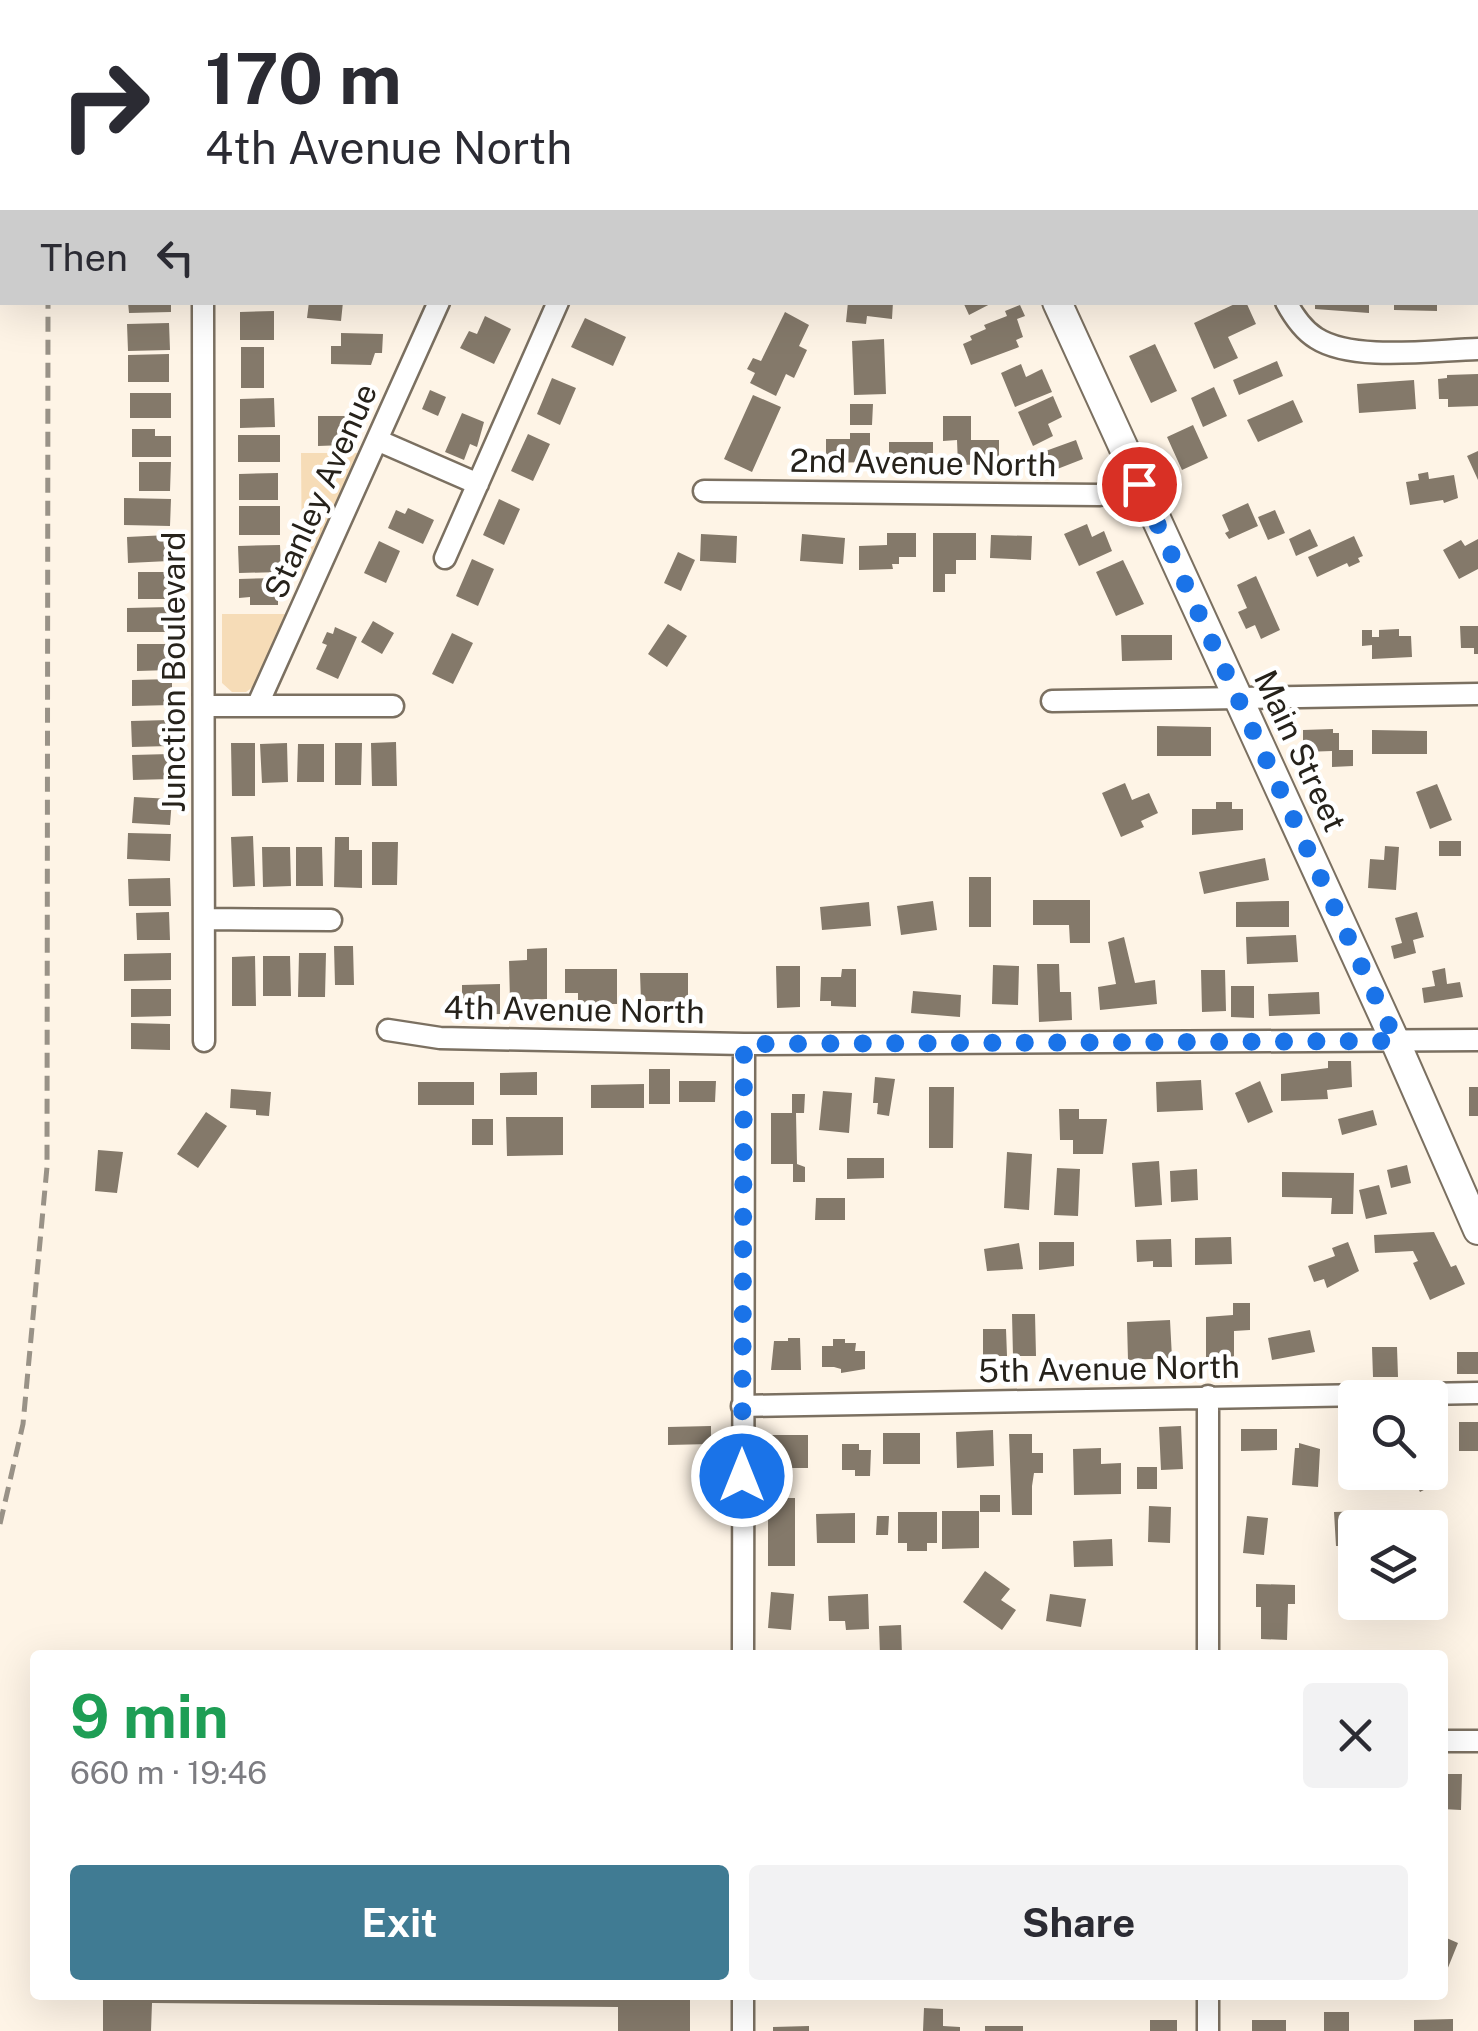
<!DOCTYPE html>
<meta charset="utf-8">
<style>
body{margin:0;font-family:"Public Sans",sans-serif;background:#f2f2f3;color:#2b2b33;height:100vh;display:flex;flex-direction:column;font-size:38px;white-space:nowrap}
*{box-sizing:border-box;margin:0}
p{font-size:32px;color:#7c7c81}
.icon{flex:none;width:55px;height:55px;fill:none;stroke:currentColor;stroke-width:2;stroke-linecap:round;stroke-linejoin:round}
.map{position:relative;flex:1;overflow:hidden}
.panel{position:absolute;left:30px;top:1650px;width:1418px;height:350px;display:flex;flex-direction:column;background:#fff;border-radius:10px;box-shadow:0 10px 40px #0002}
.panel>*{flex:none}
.top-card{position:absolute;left:0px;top:0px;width:1480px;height:305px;box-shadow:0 10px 40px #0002;background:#fff;color:#2b2b33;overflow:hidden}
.fabs{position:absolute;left:1338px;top:1380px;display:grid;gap:20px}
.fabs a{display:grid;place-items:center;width:110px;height:110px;border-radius:10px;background:#fff;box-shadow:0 10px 40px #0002;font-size:50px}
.pin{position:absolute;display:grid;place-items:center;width:85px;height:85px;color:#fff;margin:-42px;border:5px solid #fff;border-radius:50%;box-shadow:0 2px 10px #0007}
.me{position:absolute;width:110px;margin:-55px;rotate:0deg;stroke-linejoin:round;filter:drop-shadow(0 0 8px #0008)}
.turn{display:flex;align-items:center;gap:35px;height:210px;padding:0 40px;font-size:45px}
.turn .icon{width:130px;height:130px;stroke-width:2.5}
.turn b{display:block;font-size:70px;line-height:85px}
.then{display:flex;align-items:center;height:95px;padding:0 40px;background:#0003;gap:20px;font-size:38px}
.round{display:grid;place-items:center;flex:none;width:105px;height:105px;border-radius:10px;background:#f2f2f3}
.summary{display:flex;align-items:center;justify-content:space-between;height:170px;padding:0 40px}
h1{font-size:60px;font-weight:700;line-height:75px;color:#1e9e55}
.cta{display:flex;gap:20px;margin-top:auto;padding:20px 40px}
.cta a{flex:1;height:115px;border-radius:10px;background:#407b93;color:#fff;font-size:40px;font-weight:700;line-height:115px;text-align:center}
.cta a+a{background:#f2f2f3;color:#2b2b33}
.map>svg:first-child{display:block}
</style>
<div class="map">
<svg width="1478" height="2031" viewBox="0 0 1478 2031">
<rect width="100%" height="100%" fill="#fef4e6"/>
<path fill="#f6dcb7" d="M301,453H360L302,578Z
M222,614H286L253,687L246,692H232L222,683Z"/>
<path fill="#84796a" d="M128,302H171V312L129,313Z
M309,302H343L341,321L307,318Z
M848,302H893L892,319L867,316L866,324L846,322Z
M963,302H994L969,315Z
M1239,302H1246L1256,324L1228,337L1238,358L1214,369L1194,323Z
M1315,302H1369V313L1315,309Z
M1394,302H1437V311L1394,310Z
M1020,305L1025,316L1017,319L1023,337L1016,340L1019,347L971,365L963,344L972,340L970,336L986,329L984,325L1007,316L1005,311Z
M274,311V340H240V312Z
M785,312L809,325L799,346L807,350L794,378L786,374L776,396L750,383L755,373L747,369L753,358L761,361Z
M485,316L511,329L494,364L460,348L469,331L477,334Z
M585,318L626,337L613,366L571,347Z
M169,323L170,350L128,351L127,324Z
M341,333L383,334L382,353H375L371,365L331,364V346H341Z
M884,339L886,394L854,395L852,341Z
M1155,344L1177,391L1151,403L1129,356Z
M241,347H264V388H241Z
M169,354V382H128V355Z
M1277,361L1283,376L1239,395L1233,380Z
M1021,364L1026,377L1042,369L1052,392L1015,407L1001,373Z
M1478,374V406L1448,407V399H1439L1438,379L1447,378V375Z
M552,378L576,388L560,425L537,414Z
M1414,380L1416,409L1359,413L1357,384Z
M1214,387L1227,416L1203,427L1191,398Z
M430,390L446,397L438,416L422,409Z
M130,393H171V418H130Z
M753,395L781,407L752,472L724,459Z
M1053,396L1062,417L1048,424L1053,436L1033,446L1018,412Z
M274,398L275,427L240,428V399Z
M1293,400L1303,422L1258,442L1247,420Z
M850,404H873L872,425H850Z
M462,413L484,422L477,447L470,444L464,460L445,452Z
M318,416H350V432H345V445L318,446Z
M943,416H971V440H999V464L958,465L957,440L943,441Z
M1193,425L1208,458L1182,470L1167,437Z
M132,429H155V436H171V457H132Z
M850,433H870V462L826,463V439H850Z
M528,434L550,444L533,481L511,471Z
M238,435H280V462H238Z
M1076,440L1083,459L1047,473L1040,453Z
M889,442H933V465L889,466Z
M1478,451V480L1467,456Z
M139,462H171L170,491H139Z
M1428,472L1429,479L1454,475L1458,498L1444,503L1443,500L1410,505L1406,482L1419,480L1418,474Z
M278,473V500H239V474Z
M124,498L171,499L170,526L124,525Z
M499,499L520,509L504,545L483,535Z
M1248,503L1258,526L1229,539L1225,533L1229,531L1222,515Z
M239,506H280V535H239Z
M408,508L434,520L423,544L388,528L396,510L405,514Z
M1275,510L1285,533L1268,540L1258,517Z
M1087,524L1092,537L1104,531L1112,551L1079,566L1064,534Z
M1310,529L1318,546L1296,556L1289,539Z
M887,533H916V557H899V564H892L893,569L859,570V546L887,545Z
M933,533H976V560H956V574H945V592H933Z
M701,534L737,536L736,563L700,561Z
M802,534L845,538L843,564L800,561Z
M168,535L169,561L128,563L127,537Z
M991,535L1032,536L1031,560L990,558Z
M1354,536L1363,556L1358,558L1360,562L1349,567L1347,563L1317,577L1308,557Z
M1478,539V569L1459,579L1443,550L1461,540L1465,546Z
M379,541L400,551L386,583L364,573Z
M280,545L281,572L239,573L238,546Z
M678,552L695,560L681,591L664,583Z
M472,559L494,569L478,606L456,596Z
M1123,560L1144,604L1116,616L1096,572Z
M138,572H171L170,599H138Z
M1256,576L1280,630L1261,639L1255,625L1246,629L1238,612L1247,608L1237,585Z
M278,578V605H250V597L239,598V579Z
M170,607V632H127V608Z
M373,621L394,633L382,654L361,642Z
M668,624L687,636L667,667L648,654Z
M1460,626H1478V654H1474V648H1461Z
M335,627L357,637L338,679L316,669L327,645L322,643L327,632L333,634Z
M1399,629V636H1411L1412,657L1372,659V645L1362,646V630H1372V637H1379V630Z
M452,633L473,643L453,684L432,674Z
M1121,635H1172V660L1122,661Z
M137,644H170V670L137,671Z
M172,679V705L132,706V680Z
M169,720L170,746L132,747L131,721Z
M1157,726L1211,727V756H1157Z
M1333,729V733H1339V750H1353V766L1332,767V751L1303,752V730Z
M1372,730L1427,731V754H1372Z
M396,742L397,786H372L371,743Z
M231,743H255V796H232Z
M287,743L288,782L262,783L260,744Z
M335,743H362L361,785H335Z
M298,744H324V782H297Z
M170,754L171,779L133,780L132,755Z
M1125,783L1132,800L1149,793L1158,813L1141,821L1144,827L1121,837L1102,793Z
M1437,784L1452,820L1430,829L1416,792Z
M134,797L172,799L170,825L132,823Z
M1216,802H1232V809H1243V830L1192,835V809H1216Z
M128,833L171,834L170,861L127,859Z
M253,836L255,886L233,887L231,837Z
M335,837H349V850H362V888L334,887Z
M1439,841H1461V856H1439Z
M372,842H398L397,885H372Z
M1385,846L1399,847L1396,890L1368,888L1370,859L1384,860Z
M262,847H290L291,886L263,887Z
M296,847H322L323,886H296Z
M1265,858L1269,880L1204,894L1199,872Z
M969,877H991V927H969Z
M170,878L171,906H129L128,879Z
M1033,900H1090V943H1070L1069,925H1033Z
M933,901L937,930L901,935L897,906Z
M1289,901V927H1236V902Z
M869,902L871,926L822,930L820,907Z
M169,912L170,940H137L136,913Z
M1417,912L1424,937L1413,940L1416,953L1394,959L1391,946L1402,943L1395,918Z
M1296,935L1298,962L1247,964L1246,937Z
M1124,937L1135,983L1155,980L1157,1004L1100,1010L1098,987L1116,984L1108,942Z
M334,946H353L354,985H335Z
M547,948V999L510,1000L509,961L527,960V949Z
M171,953V980L124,981V954Z
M299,953H326L325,997H298Z
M255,956L256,1006H232V957Z
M263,956H290L291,996H263Z
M1037,964H1059L1060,992H1071L1072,1020L1039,1022Z
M993,965L1019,966L1018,1005L992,1004Z
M776,966H800V1007L777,1008Z
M1445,968L1447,984L1460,982L1463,997L1424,1003L1422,988L1435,986L1432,971Z
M565,969H617V1004H578V993H565Z
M842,969H856V1007L831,1006V1001H820L821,977H841Z
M1201,970H1225L1226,1011L1202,1012Z
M640,973H688V1008H664V1001H641Z
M500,984V1014L462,1015V985Z
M1231,986H1254V1018L1231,1017Z
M131,989H171V1016L131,1017Z
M913,991L961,995L960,1017L911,1013Z
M1319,992L1320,1014L1269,1016L1268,994Z
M131,1023L170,1024V1050L131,1049Z
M1328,1061H1351L1352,1087L1327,1090L1328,1099L1281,1101V1074L1328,1068Z
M649,1069H670V1104H649Z
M537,1072V1095H500V1073Z
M875,1077L895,1079L889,1116L877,1114L878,1103H873Z
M1201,1080L1203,1110L1157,1112L1156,1082Z
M679,1081H716L715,1102H679Z
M1260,1081L1273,1112L1248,1123L1235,1093Z
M418,1082H474V1105H418Z
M644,1084V1108H591V1085Z
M929,1087H954L953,1148H929Z
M1469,1087H1478V1116H1469Z
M231,1089L271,1092L269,1116L256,1115V1110L230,1108Z
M823,1091L852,1093L849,1133L819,1130Z
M792,1094H805L804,1113H796L797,1164L805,1167V1182H793V1164H771V1113H792Z
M1059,1109H1079V1119H1107L1103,1154H1073V1140H1060Z
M1373,1110L1377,1125L1342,1135L1338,1119Z
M206,1112L227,1126L198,1168L177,1154Z
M506,1117H563V1155L507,1156Z
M472,1119H493V1145H472Z
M98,1150L123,1152L117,1193L95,1191Z
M1007,1152L1032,1154L1029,1210L1004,1208Z
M847,1158H884V1178L847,1179Z
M1159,1161L1162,1205L1135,1207L1132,1163Z
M1407,1165L1411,1183L1391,1188L1387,1170Z
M1057,1168L1080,1169L1078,1216L1054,1215Z
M1197,1169L1198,1200L1171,1202L1170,1171Z
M1282,1172L1354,1173L1353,1214H1331L1332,1198L1282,1197Z
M1379,1185L1387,1214L1366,1219L1359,1190Z
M816,1198H845V1220H815Z
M1434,1232L1451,1267L1456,1265L1465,1284L1430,1300L1413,1263L1418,1261L1413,1251L1375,1253L1374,1235Z
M1231,1237L1232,1264L1195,1265V1238Z
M1171,1239L1172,1267H1153V1261L1137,1262L1136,1240Z
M1039,1242H1074V1266L1039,1270Z
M1348,1242L1359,1271L1327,1288L1324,1279L1314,1282L1308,1266L1335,1256L1332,1248Z
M1019,1243L1023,1269L987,1271L984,1249Z
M1233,1303H1250V1330L1234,1331V1356L1230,1359H1209L1206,1357V1317L1233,1315Z
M1012,1314H1035L1036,1356H1013Z
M1170,1320L1172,1358L1128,1360L1127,1322Z
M983,1329H1006L1007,1356H983Z
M1310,1330L1315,1352L1272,1360L1268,1338Z
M788,1338H800L801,1370H771L774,1341H788Z
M833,1339H845V1343H856L855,1351H865V1369L841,1373V1369L834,1367H822V1346H833Z
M1372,1347H1397L1398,1377H1373Z
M1457,1352H1478V1374H1457Z
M1459,1422H1478V1451H1459Z
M711,1426V1444L668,1445V1427Z
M1181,1426L1183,1469L1161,1470L1159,1427Z
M1241,1429H1277V1450L1241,1451Z
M993,1430L994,1466L957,1468L956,1432Z
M883,1433H920V1464H883Z
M1009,1434H1032V1453H1043V1473H1034L1032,1486V1515H1012Z
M764,1435H808V1468H788V1486H765Z
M1299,1443L1320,1449L1318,1487L1292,1485L1295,1448H1299Z
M842,1444H859V1450H871L870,1476H855V1470H842Z
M1101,1448V1464L1121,1463V1494L1074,1495L1073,1449Z
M1430,1455L1443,1480L1420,1492L1410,1472H1430Z
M1137,1467H1157V1489H1137Z
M980,1495H1000V1512H980Z
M768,1498H795V1566H768Z
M1149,1506L1171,1507L1170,1543L1148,1542Z
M942,1511H979V1548L942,1549Z
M1370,1511L1371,1528H1355V1546H1336L1334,1512Z
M898,1512H937V1543H927V1551H907V1543H898Z
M855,1513V1543H817L816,1514Z
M877,1516H889L888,1535H876Z
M1247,1516L1268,1518L1264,1555L1243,1553Z
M1112,1539L1113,1566L1074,1567L1073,1541Z
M985,1571L1010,1589L1001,1600L1016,1610L1002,1630L963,1602Z
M1256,1584L1295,1585V1604H1288L1287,1640L1261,1639V1607H1256Z
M771,1592L794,1594L791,1630L768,1628Z
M868,1594L869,1629L846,1630L845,1621H829L828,1596Z
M1050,1594L1086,1599L1081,1627L1046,1621Z
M901,1625L902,1655H880L879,1626Z
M1442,1774H1462L1461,1810L1442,1809Z
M1442,1936L1458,1943L1443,1980H1442Z
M103,1995H690V2031H618V2007L152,2003L151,2031H103Z
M924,2008L943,2009V2026L960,2027V2031H923Z
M1324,2012H1349V2031H1324Z
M1453,2019V2031H1414V2020Z
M1150,2020H1177V2031H1150Z
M1252,2020H1286V2031H1252Z
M809,2026V2031H773V2027Z
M985,2026H1023V2031H985Z"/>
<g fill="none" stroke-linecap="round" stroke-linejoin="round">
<defs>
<path id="street" d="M188,2V0
M580,2L582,0
M203,302L204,1041
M1286,302C1293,315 1303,330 1316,338C1353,362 1434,350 1478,349
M377,440L478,484
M704,491L1100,495L1139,484
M445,558L558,302
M1052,701L1478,694
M258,704L439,302
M205,706H393
M205,919L331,920
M388,1030L440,1038L744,1044L1478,1040
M1208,1396V1655
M742,1406L1478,1393
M743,1655L744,1044
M1442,1741H1478
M743,2031V1995
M1208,2031V1995"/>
<path id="secondary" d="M706,0L1342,2
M286,2L513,0
M0,4H2
M1057,302L1395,1041L1478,1230"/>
</defs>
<use href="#street" stroke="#7b7061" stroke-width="25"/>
<use href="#secondary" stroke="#7b7061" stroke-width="32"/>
<use href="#street" stroke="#fff" stroke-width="20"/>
<use href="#secondary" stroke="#fff" stroke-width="28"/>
<path stroke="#999287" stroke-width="5" stroke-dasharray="15 8" stroke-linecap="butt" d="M50,2V0
M0,1524L23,1424L47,1167L48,302"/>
</g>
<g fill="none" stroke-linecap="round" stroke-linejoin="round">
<path stroke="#1a73e8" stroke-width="18" stroke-dasharray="0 32.4" d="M742,1476L744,1044L1396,1041L1139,484"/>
</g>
<g text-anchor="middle" stroke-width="9" stroke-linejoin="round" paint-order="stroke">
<g font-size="32" fill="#26221b" stroke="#fff">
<text transform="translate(923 463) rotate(1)" y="11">2nd Avenue North</text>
<text transform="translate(321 491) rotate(-66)" y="11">Stanley Avenue</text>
<text transform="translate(174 672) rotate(-90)" y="11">Junction Boulevard</text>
<text transform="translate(1300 751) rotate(65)" y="11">Main Street</text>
<text transform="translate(574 1010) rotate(1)" y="11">4th Avenue North</text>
<text transform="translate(1109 1369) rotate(-1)" y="11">5th Avenue North</text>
</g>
</g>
</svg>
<div class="fabs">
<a><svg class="icon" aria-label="search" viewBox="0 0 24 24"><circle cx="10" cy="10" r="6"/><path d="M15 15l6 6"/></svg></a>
<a><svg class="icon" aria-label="layers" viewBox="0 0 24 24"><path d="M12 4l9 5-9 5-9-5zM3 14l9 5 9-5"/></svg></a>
</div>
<div class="pin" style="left:1139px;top:484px;background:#d93025"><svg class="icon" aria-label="arrive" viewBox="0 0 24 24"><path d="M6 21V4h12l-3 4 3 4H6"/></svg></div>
<svg class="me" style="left:742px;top:1476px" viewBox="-20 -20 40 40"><circle r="17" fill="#1a73e8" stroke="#fff" stroke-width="3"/><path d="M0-11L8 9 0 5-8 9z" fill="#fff"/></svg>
<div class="top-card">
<div class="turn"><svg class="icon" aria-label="right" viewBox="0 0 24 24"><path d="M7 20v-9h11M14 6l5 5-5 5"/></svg><div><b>170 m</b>4th Avenue North</div></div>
<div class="then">Then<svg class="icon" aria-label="left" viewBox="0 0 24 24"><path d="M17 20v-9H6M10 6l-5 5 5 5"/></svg></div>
</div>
<section class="panel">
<div class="summary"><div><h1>9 min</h1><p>660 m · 19:46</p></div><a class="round"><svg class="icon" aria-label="close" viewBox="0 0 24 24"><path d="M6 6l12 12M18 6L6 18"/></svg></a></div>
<div class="cta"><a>Exit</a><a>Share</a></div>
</section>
</div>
